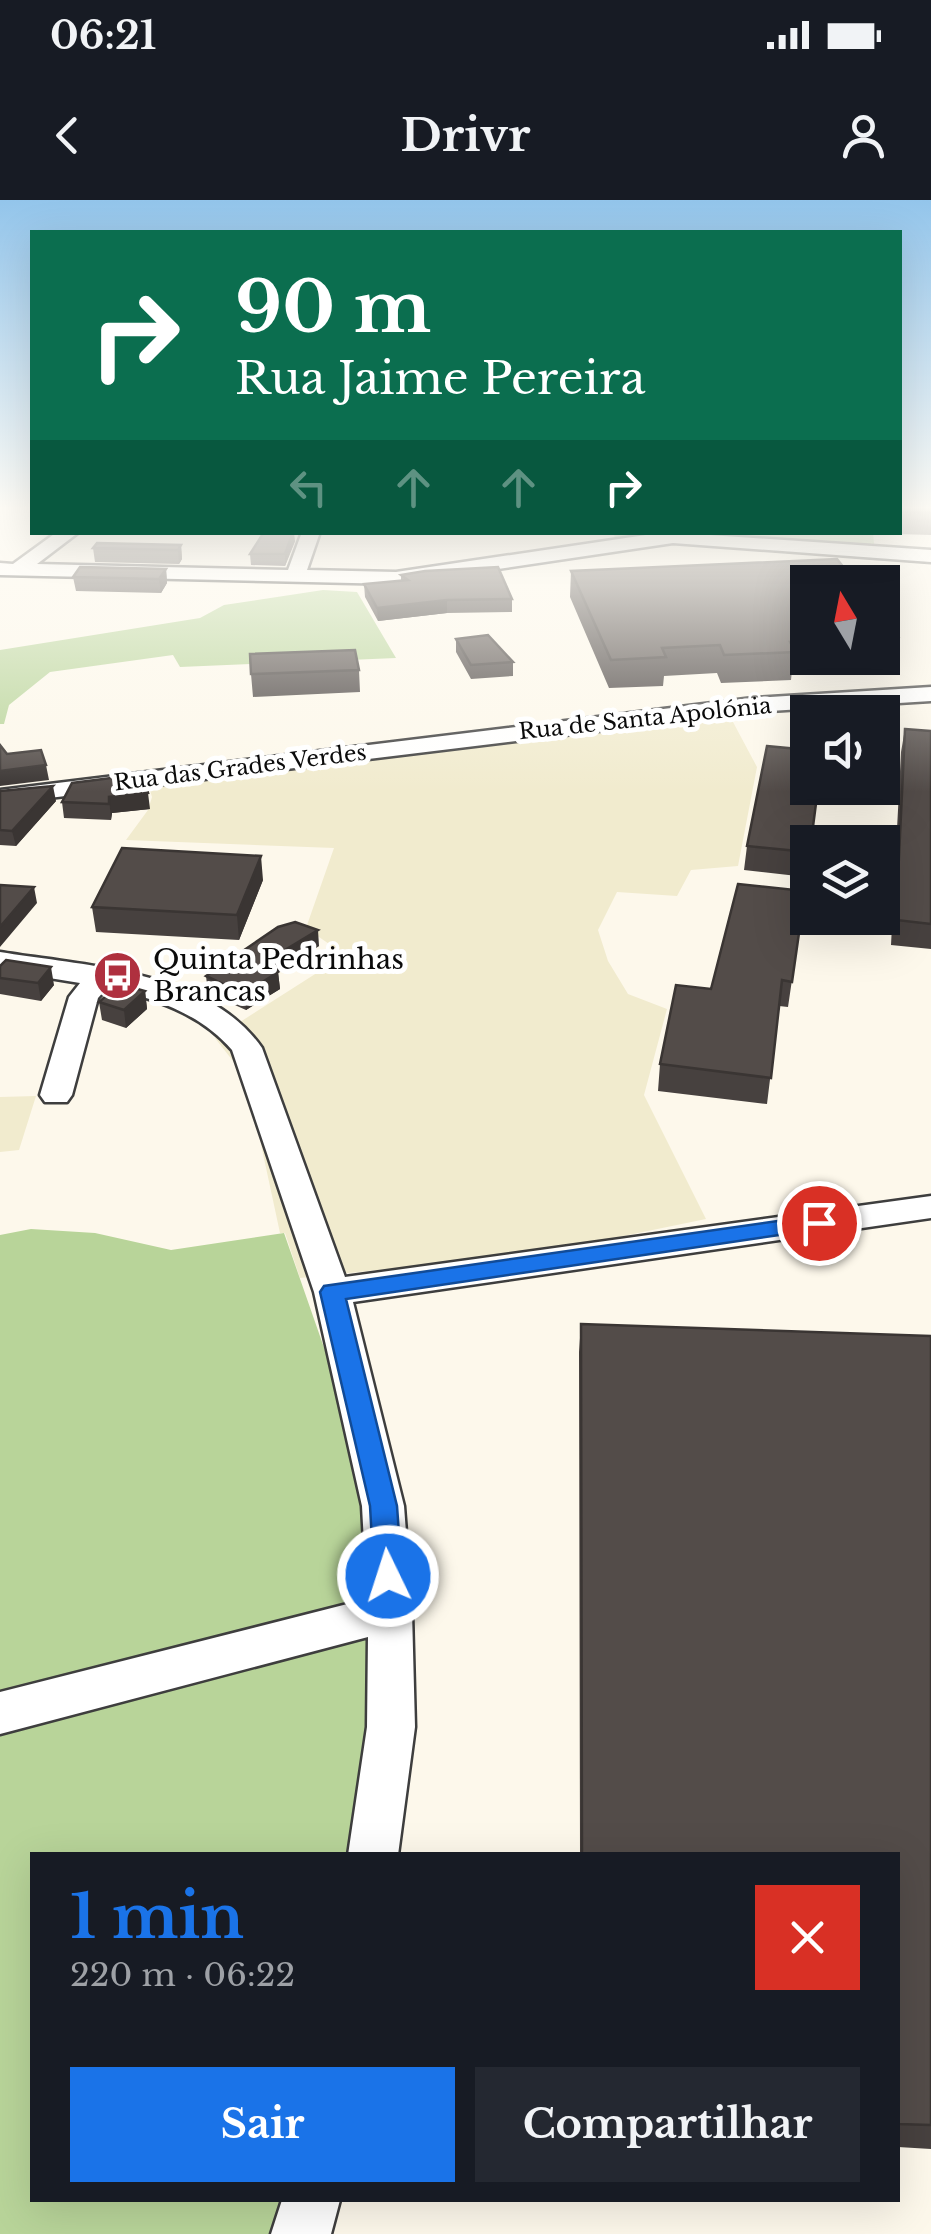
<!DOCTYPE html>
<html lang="pt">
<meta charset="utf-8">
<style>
body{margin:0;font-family:"Libre Baskerville",serif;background:#242831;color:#f1f3f6;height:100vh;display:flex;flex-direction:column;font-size:38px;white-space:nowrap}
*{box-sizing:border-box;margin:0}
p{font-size:32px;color:#9ea1a6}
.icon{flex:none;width:55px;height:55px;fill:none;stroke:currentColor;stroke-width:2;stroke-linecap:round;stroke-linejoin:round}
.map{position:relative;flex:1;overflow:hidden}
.side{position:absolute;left:30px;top:1652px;width:870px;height:350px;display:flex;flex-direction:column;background:#171b24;border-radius:0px;box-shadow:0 10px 40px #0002}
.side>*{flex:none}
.hud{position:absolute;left:30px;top:30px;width:872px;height:305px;border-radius:0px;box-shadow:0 10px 40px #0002;background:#0b6e4f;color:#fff;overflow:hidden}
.needle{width:65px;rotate:350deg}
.fabs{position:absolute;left:790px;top:365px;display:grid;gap:20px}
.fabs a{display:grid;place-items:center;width:110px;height:110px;border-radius:0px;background:#171b24;box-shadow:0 10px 40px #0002;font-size:50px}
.pin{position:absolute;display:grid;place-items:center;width:85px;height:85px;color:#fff;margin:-42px;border:5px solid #fff;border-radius:50%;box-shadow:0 2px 10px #0007}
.me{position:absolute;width:110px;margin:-55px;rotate:356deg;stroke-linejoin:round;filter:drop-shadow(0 0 8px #0008)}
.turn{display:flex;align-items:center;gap:35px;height:210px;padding:0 40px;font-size:45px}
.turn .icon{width:130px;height:130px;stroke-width:2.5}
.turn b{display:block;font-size:70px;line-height:85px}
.lanes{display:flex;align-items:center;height:95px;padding:0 40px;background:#0003;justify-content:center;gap:50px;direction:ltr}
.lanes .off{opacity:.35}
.round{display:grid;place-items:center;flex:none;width:105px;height:105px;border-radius:0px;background:#242831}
.summary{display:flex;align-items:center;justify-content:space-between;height:170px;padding:0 40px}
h1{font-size:60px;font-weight:700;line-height:75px;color:#1a73e8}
.cta{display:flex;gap:20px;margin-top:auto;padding:20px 40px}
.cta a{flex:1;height:115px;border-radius:0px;background:#1a73e8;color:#fff;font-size:40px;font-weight:700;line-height:115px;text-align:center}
.cta a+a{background:#242831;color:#f1f3f6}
.status{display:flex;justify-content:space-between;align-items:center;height:70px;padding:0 50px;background:#171b24;direction:ltr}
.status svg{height:28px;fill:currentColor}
header{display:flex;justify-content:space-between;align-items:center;height:130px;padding:0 40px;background:#171b24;font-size:45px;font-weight:700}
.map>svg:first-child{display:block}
</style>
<div class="status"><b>06:21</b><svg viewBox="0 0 49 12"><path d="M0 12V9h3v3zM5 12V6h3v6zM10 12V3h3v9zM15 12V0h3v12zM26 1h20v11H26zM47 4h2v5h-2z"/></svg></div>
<header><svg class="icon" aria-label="back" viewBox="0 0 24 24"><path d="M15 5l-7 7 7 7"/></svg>Drivr<svg class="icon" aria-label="person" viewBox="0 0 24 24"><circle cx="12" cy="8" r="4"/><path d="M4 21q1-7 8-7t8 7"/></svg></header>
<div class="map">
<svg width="931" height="2034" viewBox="0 0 931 2034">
<rect width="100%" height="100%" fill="#fdf8eb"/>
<path fill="#f1ebce" d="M731,506L733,522L757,567L738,666L691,670L677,696L617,692L598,730L608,761L628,794L667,809L644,895L706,1019L541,1053L300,1078L285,1033H280L247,879L215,838L345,755L306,728L334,648L126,640L148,610L152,597L145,573L558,520Z
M36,896L19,950L0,952V897Z"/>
<path fill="#b8d499" d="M614,333H873L875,352L719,339L615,341Z
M323,390L357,392L396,458L180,467L173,455L50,472L9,505L4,524H0V450L200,418L224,405Z
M31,1029L95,1033L171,1050L284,1033L351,1225L386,1452L354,1655H32V2000H284L276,2034H0V1035Z"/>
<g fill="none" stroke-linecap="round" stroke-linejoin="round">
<defs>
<path id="minor" d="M57,332H79L37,364L288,370L302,332H320L307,370L396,372L666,332L931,350V362L673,343L396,384L0,375V363L13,364Z
M931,487V501L753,512L0,604V590L753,498Z
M0,752C85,766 208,770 262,848L345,1077L931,996V1018L353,1102L404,1306L412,1412L415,1527L398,1655H348L367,1527L368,1437L0,1534V1492L367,1399L362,1306L314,1092L232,850C200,813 154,798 107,788L98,798L72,895L67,902H45L40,895L69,797L80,783L0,770Z
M282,2000H340L331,2034H271Z"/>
</defs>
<use href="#minor" stroke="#3e3e3e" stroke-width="5"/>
<use href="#minor" fill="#fff" fill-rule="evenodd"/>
</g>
<path fill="#47413f" d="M900,307H931V335L896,334V332H900Z
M295,341L285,366L251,365L250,354Z
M181,345L182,359L179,364L95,362L93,348Z
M166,369L167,383L161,393L76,391L73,377Z
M571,371L808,382V458H882V417L898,437L893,465L792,470L791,480L721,483L717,473L664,476L663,486L609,488L570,397Z
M401,375L512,399V412L447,413L378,421L365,397L364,384L401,381Z
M456,439L513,462V476L471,479L456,452Z
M359,470L360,492L253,497L251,474Z
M905,529L931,531V749L891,745L901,552Z
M72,583L150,609L112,613L111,620L64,618L62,602Z
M0,591L56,601L16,646L0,645Z
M808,642L806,677L744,670L747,646Z
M263,680L239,740L96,732L92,707Z
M805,691L788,807L779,806L767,904L658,891L660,864L711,789Z
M319,746L278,772L280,789L246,810L208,793L206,776Z
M0,766L54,785L41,801L0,794Z
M145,791L147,809L126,828L102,820L99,802Z
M581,1124L931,1136V1949L898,1947V1655H580L579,1152Z"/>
<path fill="#3a3533" d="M293,332H294L295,341L285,366V354Z
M181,345L182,359L179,364L178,350Z
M166,369L167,383L161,393L159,379Z
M447,400V413L378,421L377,408Z
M46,565L49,580L0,586V571Z
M53,586L56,601L16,646L12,631Z
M148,593L150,609L112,613L111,620L109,597Z
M261,656L263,680L239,740L237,715Z
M34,687L37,703L0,747V727Z
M318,730L319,746L263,781L262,764Z
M51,767L54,785L41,801L38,783Z
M278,772L280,789L246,810L244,794Z
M145,791L147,809L126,828L124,810Z"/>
<path fill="#534c49" stroke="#3a3533" stroke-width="2.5" d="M900,307H931V312L900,311Z
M264,332H293L285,354H250Z
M97,343L181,345L178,350L93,348Z
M837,359L855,382H808V441L790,442L795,452L724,455L720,445L662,448L666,457L611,460L571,371Z
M80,367L166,369L159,379L73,377Z
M498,367L512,399L447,400L377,408L364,384L408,380L401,375L425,371Z
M882,417L898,437L882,438Z
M488,435L513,462L471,465L456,439Z
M355,450L359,470L251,474L250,454Z
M905,529L931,531V724L896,720Z
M0,545L7,554L41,550L46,565L0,571Z
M767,546L808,550V588H818L811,642H808V652L747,646Z
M142,574L148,593L109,597V604L62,602L72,583Z
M53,586L12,631L0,630V591Z
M122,648L261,656L237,715L92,707Z
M738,684L805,691L792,782L782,780L771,878L660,864L676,785L711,789Z
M0,685L34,687L0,727Z
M295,722L318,730L262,764L278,772L244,794L206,776L278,727Z
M6,760L51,767L38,783L0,778V766Z
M120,784L145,791L124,810L99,802Z
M581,1124L931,1136V1925L898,1924V1655H582Z"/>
<linearGradient id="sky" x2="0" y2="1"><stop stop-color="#93c5eb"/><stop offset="0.52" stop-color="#fefcf6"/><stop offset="1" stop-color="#fefcf6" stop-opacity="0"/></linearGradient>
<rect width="931" height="592" fill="url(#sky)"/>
<path fill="#1a73e8" stroke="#114b97" stroke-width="2.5" d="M819,1015L830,1023L827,1028L346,1099L397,1306L402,1376L398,1385L388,1388L378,1385L374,1376L370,1306L320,1092L324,1086Z"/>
<defs>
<symbol id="bus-disc" viewBox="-11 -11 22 22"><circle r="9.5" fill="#af303f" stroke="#fff"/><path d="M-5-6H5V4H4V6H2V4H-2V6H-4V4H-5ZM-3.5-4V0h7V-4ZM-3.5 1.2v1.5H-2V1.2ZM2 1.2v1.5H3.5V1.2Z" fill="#fff"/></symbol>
</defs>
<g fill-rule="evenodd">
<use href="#bus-disc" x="90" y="748" width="55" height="55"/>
</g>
<g text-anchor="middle" stroke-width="10" stroke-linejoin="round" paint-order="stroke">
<g font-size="22" fill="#0b0b0b" stroke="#fff">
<text transform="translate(645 518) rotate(-6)" y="8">Rua de Santa Apolónia</text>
<text transform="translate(240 567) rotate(-7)" y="8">Rua das Grades Verdes</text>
</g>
<g font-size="28" fill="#0b0b0b" stroke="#fff" text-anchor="start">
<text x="153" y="769">Quinta Pedrinhas<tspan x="153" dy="32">Brancas</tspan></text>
</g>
</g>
</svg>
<div class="fabs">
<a><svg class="needle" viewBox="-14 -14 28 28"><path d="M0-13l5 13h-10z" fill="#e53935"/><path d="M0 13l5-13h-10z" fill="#9ea1a6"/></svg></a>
<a><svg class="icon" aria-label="sound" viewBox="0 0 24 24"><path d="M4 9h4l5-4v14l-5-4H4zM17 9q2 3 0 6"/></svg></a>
<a><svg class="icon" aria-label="layers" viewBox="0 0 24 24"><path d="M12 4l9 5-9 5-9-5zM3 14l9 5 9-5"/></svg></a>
</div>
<div class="pin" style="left:819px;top:1023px;background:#d93025"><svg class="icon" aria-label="arrive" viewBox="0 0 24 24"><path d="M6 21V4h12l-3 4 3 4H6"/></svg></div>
<svg class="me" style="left:388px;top:1376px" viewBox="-20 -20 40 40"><circle r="17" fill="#1a73e8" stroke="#fff" stroke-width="3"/><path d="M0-11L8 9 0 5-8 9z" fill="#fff"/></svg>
<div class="hud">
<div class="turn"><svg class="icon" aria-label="right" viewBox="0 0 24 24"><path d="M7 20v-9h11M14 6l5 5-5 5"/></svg><div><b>90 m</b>Rua Jaime Pereira</div></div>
<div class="lanes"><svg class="icon off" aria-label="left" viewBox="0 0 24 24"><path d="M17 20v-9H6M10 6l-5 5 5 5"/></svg><svg class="icon off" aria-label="ahead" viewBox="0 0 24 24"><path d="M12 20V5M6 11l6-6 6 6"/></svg><svg class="icon off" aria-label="ahead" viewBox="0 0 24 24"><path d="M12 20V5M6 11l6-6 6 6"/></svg><svg class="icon" aria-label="right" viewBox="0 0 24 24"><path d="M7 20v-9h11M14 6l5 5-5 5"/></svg></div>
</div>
<section class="side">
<div class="summary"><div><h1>1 min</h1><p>220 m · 06:22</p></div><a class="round" style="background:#d93025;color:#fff"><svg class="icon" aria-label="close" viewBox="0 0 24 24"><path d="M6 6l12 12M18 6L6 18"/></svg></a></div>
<div class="cta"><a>Sair</a><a>Compartilhar</a></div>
</section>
</div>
